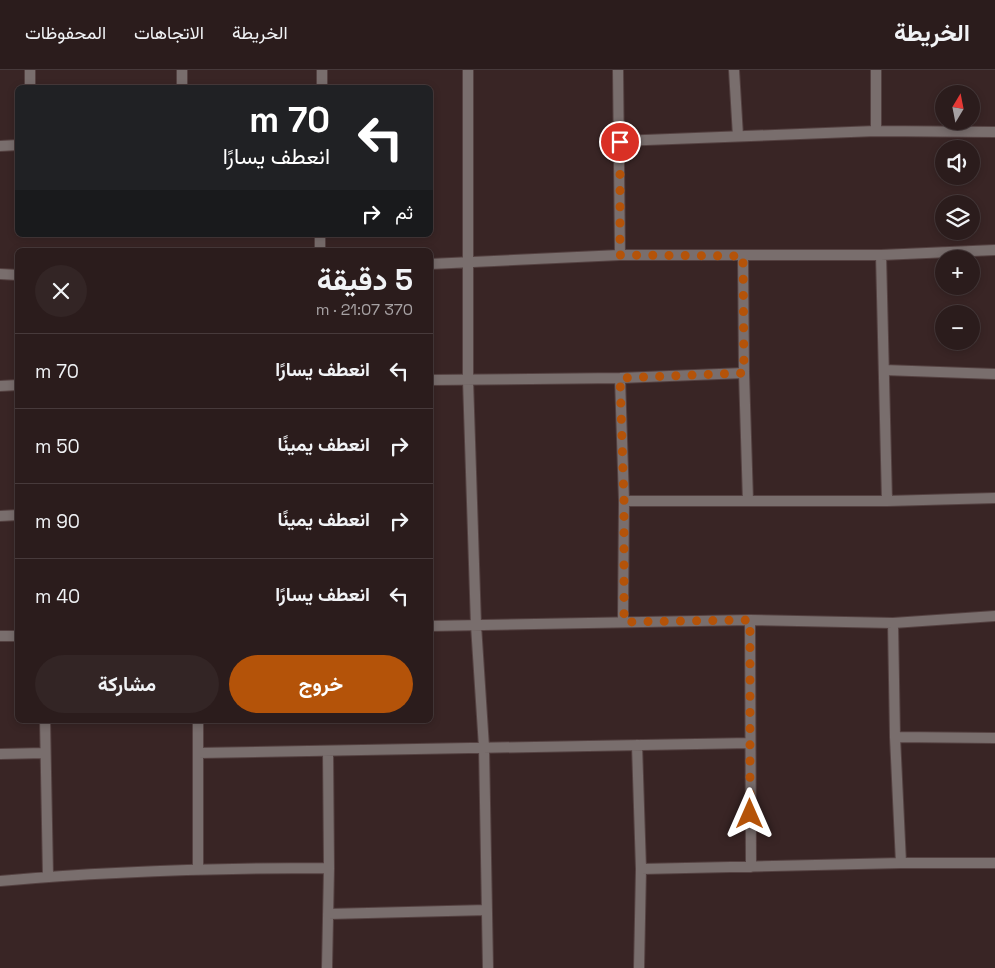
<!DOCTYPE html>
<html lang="ar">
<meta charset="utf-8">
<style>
body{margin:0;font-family:"Space Grotesk",Vazirmatn,sans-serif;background:#332525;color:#f1f3f6;direction:rtl;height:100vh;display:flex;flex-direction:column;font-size:19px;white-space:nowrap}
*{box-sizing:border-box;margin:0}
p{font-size:16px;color:#a6a1a3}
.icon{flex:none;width:28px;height:28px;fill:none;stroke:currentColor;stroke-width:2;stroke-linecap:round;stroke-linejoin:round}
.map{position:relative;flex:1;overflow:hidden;direction:ltr}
.drawer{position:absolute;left:15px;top:178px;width:418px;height:475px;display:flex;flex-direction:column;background:#2b1c1c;border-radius:8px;box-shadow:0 2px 8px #0003,0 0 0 1px #473a3b;direction:rtl}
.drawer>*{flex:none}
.top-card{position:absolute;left:15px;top:15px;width:418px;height:152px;border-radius:8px;box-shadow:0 2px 8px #0003,0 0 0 1px #473a3b;direction:rtl;background:#202124;color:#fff;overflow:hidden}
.needle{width:32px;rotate:10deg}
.controls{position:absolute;left:935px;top:15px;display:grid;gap:10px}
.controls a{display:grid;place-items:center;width:45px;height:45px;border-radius:50%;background:#2b1c1c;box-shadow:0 2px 8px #0003,0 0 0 1px #473a3b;font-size:25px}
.pin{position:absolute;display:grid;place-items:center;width:42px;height:42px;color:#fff;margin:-21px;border:2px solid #fff;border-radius:50%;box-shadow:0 1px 5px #0007}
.me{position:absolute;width:55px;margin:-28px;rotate:0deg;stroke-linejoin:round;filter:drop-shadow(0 0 4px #0008)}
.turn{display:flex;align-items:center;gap:18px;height:105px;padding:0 20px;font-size:22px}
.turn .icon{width:65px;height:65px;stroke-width:2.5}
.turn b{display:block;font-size:35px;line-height:42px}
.then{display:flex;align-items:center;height:48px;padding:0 20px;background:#0003;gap:10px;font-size:19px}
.round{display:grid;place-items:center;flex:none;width:52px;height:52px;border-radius:26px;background:#332525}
.overview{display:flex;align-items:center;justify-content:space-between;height:85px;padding:0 20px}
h1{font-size:30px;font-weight:700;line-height:38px}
.button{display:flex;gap:10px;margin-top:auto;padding:10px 20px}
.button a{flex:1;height:58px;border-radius:30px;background:#b45309;color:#fff;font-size:20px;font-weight:700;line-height:58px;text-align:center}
.button a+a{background:#332525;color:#f1f3f6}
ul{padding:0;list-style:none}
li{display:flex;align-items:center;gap:15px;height:75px;padding:0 20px;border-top:1px solid #473a3b}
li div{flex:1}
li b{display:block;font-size:19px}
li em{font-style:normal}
header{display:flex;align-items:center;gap:30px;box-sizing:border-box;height:70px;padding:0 25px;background:#2b1c1c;border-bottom:1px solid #473a3b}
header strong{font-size:24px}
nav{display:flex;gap:28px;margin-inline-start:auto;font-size:18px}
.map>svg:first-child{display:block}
</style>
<header>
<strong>الخريطة</strong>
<nav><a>الخريطة</a><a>الاتجاهات</a><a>المحفوظات</a></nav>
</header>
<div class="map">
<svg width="995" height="898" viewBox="0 0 995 898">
<rect width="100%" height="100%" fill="#392525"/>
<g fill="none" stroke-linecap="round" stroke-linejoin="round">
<defs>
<path id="minor" d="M30,0V18
M182,0V18
M468,0V310L476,555L484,677L488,898
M618,0L620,185
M734,0L738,66
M322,18V0
M876,61V0
M620,71L876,61L995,62
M0,76L18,75
M320,180V165
M881,185L887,431
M743,186L744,303L748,431
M430,194L620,185H881L995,180
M0,204L18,205
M884,300L995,304
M620,308L624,431L623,552
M430,310L620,308L744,303
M0,316L18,315
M624,431H887L995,428
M0,446L18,445
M750,550L751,797
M893,553L895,667L901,793
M430,556L750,550L893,553L995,546
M0,566H18
M45,650L48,806
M895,667L995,668
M637,675L641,799L639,898
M198,683L750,673
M0,684L44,683
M198,799V650
M641,799L901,793H995
M0,811C110,801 219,798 329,798
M328,844L487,840
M327,898L329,798L328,681"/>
</defs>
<use href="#minor" stroke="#544141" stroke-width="12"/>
<use href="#minor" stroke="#796e6d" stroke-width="10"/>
</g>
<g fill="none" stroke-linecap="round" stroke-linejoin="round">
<path stroke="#b45309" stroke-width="9" stroke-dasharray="0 16.2" d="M620,72V185L743,186L744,303L620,308L624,431V552L750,550V744"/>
</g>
</svg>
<div class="controls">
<a><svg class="needle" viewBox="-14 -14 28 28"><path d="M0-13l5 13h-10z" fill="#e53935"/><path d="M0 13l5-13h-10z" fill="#a6a1a3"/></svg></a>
<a><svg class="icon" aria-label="sound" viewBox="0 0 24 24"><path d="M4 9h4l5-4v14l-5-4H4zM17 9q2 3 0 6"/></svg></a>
<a><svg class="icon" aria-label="layers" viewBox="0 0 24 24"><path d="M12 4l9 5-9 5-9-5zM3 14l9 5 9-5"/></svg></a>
<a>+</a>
<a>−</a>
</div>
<div class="pin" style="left:620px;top:72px;background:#d93025"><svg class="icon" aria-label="arrive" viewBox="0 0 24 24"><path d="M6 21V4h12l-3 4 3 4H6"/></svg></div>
<svg class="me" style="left:750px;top:744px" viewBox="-20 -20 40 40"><path d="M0-17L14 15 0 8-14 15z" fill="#b45309" stroke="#fff" stroke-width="4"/></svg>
<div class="top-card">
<div class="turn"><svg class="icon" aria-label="left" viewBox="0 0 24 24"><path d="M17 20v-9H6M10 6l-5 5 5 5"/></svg><div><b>70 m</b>انعطف يسارًا</div></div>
<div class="then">ثم<svg class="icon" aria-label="right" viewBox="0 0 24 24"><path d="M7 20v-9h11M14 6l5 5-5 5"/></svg></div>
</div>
<section class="drawer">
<div class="overview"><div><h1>5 دقيقة</h1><p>370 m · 21:07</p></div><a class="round"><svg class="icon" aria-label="close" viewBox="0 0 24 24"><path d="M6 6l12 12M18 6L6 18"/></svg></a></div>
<ul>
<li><svg class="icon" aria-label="left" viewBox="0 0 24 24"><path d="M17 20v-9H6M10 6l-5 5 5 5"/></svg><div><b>انعطف يسارًا</b></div><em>70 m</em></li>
<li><svg class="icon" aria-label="right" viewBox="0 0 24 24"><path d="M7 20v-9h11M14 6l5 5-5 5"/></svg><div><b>انعطف يمينًا</b></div><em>50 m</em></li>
<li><svg class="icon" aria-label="right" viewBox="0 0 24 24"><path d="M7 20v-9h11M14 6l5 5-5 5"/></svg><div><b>انعطف يمينًا</b></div><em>90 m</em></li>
<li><svg class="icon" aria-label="left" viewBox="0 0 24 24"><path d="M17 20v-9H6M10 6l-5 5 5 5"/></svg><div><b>انعطف يسارًا</b></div><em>40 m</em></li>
</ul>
<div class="button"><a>خروج</a><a>مشاركة</a></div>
</section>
</div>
